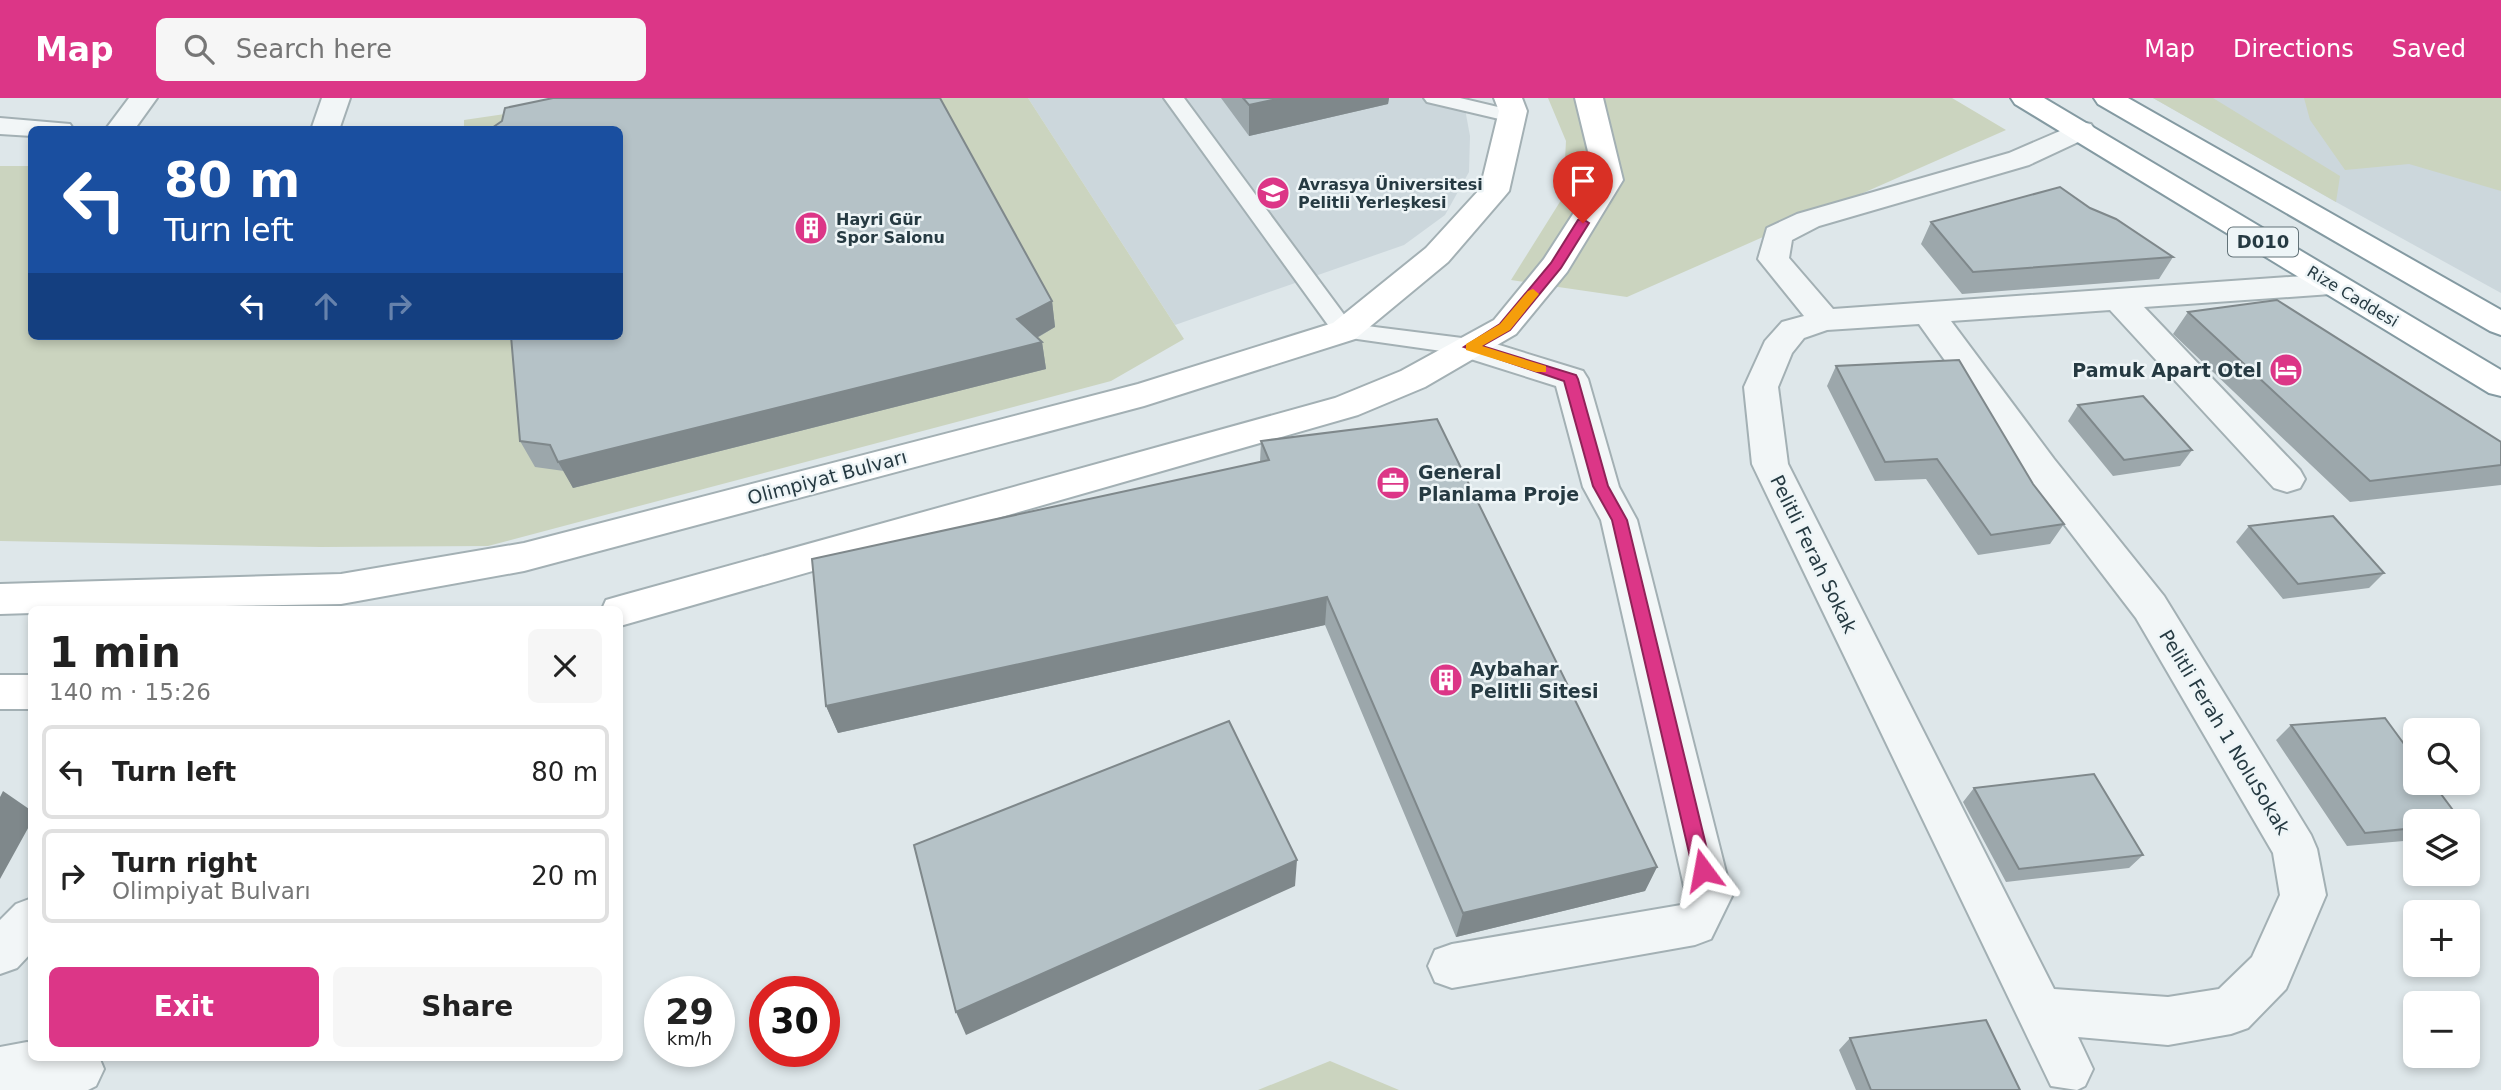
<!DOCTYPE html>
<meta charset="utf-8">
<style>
body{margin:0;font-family:"DejaVu Sans",sans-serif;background:#f6f6f6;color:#222;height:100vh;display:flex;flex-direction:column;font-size:26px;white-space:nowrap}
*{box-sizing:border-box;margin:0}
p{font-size:23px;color:#767676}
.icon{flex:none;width:38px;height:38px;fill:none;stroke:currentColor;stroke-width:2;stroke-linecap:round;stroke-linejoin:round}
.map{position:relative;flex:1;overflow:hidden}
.side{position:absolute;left:28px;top:508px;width:595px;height:455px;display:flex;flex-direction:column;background:#fff;border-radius:10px;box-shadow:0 4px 10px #0003}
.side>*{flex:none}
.hud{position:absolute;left:28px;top:28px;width:595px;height:214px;border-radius:10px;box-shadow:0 4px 10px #0003;background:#1a4fa0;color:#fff;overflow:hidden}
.buttons{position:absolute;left:2403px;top:620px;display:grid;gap:14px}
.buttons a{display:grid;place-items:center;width:77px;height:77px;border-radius:10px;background:#fff;box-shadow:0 4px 10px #0003;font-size:35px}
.speed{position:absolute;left:644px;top:878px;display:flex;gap:14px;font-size:35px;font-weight:700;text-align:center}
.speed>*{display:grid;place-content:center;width:91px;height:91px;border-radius:50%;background:#fff;box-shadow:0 4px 10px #0003;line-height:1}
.speed small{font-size:18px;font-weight:400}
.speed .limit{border:10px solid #d22;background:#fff;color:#111}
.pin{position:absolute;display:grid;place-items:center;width:60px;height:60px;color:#fff;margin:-72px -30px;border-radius:50% 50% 50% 0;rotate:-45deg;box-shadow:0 0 7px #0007}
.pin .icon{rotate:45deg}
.me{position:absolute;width:77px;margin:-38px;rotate:347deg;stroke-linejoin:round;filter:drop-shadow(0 0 5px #0008)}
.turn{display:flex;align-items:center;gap:24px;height:147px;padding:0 21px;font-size:32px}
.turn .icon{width:91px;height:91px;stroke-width:2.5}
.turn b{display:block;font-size:49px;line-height:60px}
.lanes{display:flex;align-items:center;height:66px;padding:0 21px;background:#0003;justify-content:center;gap:35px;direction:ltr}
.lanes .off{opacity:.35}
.round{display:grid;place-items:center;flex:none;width:74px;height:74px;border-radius:10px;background:#f6f6f6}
.summary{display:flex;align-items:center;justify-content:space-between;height:119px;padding:0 21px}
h1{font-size:42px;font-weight:700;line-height:52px}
.cta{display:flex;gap:14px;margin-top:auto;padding:14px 21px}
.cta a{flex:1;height:80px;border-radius:10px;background:#dc3687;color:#fff;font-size:28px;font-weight:700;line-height:80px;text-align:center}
.cta a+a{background:#f6f6f6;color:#222}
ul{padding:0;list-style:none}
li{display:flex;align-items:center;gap:21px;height:94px;margin:0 14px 10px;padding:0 7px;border:4px solid #e0e0e0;border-radius:10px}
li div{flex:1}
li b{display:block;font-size:26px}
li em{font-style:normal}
header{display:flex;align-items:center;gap:42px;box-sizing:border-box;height:98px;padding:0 35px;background:#dc3687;color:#fff}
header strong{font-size:33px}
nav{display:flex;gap:38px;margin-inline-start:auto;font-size:24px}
.search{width:490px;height:63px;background:#f6f6f6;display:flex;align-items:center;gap:18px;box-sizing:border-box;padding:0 24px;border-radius:10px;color:#767676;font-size:26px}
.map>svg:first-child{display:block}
</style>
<header>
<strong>Map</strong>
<div class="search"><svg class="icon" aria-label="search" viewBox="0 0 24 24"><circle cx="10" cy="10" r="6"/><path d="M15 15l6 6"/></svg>Search here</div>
<nav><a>Map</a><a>Directions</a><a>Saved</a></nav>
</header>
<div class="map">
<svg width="2501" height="992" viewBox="0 0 2501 992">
<rect width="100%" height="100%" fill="#dee7ea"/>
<path fill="#ccd7dc" d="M1028,0H1463L1470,38L1469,74L1445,117L1404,147L1175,227Z
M2153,0H2501V195L2336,104Z"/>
<path fill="#cbd4bf" d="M615,0H1028L1184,241L1111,283L488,448L321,449L0,443V68H31L32,238H620V32L464,31V22Z
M1548,0H1952L2006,32L1627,199L1511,182L1563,99L1566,43Z
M2153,0H2213L2340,78L2336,104Z
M2304,0H2501V93L2409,66L2345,72L2310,22Z
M1330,963L1399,992H1258Z"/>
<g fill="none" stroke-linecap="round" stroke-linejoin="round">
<defs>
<path id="service" d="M1164,0H1184L1351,226L1470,241L1478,243L1482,249L1478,255L1470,257L1336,238Z
M1424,0H1460L1519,14L1522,18L1512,24L1427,4Z"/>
<path id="minor" d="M129,0H157L134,32H105Z
M322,0H350L339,32H311Z
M0,20L70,26L74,32H32V38L0,36Z
M2081,24L2091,26L2095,32L2091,38L2029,67L1819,128L1792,142L1789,160L1833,211L2331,176L2342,179L2347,186L2342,193L2331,196L2144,209L2300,372L2305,381L2300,390L2287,394L2274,390L2110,212L1951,223L2054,361L2164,498L2311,737L2317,751L2326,797L2286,891L2248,930L2231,936L2168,947L2078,939L2093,971L2085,988L2077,992L2051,988L1752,366L1744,289L1765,243L1782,224L1804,218L1758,161L1767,130L1797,116L2009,55ZM1919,226L2028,379L2136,520L2273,755L2280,797L2252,859L2219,891L2168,899L2054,891L1788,366L1778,289L1792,255L1804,240L1827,232Z
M1470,238L1583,273L1588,281L1619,389L1637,422L1732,798L1711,841L1695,847L1452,890L1435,884L1428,868L1435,852L1452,846L1681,807L1686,797L1601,422L1583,389L1556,288L1458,257L1454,249L1458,241Z
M32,800V854L17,870L0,876V822L16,806Z
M27,944L32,945V959H99L104,971L96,988L88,992H0V949Z"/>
<path id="secondary" d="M1494,0H1522L1527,13L1509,93L1504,99L1448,164L1355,241L1144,308L524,473L341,506L32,511V515L0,516V486L341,476L524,445L1138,286L1333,225L1426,150L1480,91L1499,13Z
M1575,0H1603L1623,82L1567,174L1516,236L1425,289L1358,317L620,528V511H602L606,502L620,498L1335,300L1401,273L1494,222L1544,161L1595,82Z
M0,577H32V611H0Z"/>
<path id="trunk" d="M2011,0H2044L2501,272V298L2489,295L2015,6Z
M2094,0H2128L2501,212V237L2490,233L2098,6Z"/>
</defs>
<use href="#service" stroke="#a3b0b4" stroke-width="4"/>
<use href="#minor" stroke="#a3b0b4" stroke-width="4"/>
<use href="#secondary" stroke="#a3b0b4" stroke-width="4"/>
<use href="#trunk" stroke="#849aa2" stroke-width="4"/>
<use href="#service" fill="#f2f6f7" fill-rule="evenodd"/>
<use href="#minor" fill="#f2f6f7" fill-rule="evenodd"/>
<use href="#secondary" fill="#fff" fill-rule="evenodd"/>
<use href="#trunk" fill="#fff" fill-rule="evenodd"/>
</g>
<path fill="#9ca7ab" d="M1221,0H1389L1388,6L1249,38Z
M2090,110L2173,159L2159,181L1962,196L1921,146L1931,124Z
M1052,203L1055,229L1037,240L1042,244L1046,271L573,390L564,373L535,369L520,343Z
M2188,214L2501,344V387L2350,404L2173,236Z
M1836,268L2033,386L2064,426L2050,446L1978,457L1926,381L1875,383L1827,288Z
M2078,307L2192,352L2180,368L2113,378L2068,323Z
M1261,343L1657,769L1645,793L1456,839L1325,527L838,635L826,608L1260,364Z
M2249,428L2384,475L2369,490L2283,501L2236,444Z
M2291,627L2415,723V742L2347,748L2276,642Z
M1974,690L2143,757L2129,770L2006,784L1963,704Z
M1850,940L2020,992H1856L1839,952Z"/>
<path fill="#7f888b" d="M1281,0H1389L1388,6L1249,38V7Z
M1052,203L1055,229L1022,248L1017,221Z
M1042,244L1046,271L573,390L558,364Z
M1327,499L1325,527L838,635L826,608Z
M3,693L32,713V723L0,781V699Z
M1297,762L1295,788L966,937L956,914Z
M1657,769L1645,793L1456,839L1463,815Z"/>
<path fill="#b5c2c7" stroke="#7f888b" stroke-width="2" d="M553,0H940L1052,203L1017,221L1042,244L558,364L550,347L520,343L511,238H620V32H492V30L502,23L505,10Z
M1243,0H1281L1249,7Z
M2060,89L2090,110L2116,121L2173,159L1973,174L1931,124Z
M2277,202L2501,344V367L2370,383L2188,214Z
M1959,262L2033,386L2064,426L1991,437L1937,361L1885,364L1836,268Z
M2143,298L2192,352L2124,362L2078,307Z
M1437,321L1657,769L1463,815L1327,499L826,608L812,461L1269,362L1261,343Z
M2333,418L2384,475L2298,486L2249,428Z
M2385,620L2415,661V684H2432L2461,723H2415V730L2365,735L2291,627Z
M1229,623L1297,762L956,914L914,747Z
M2094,676L2143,757L2019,771L1974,690Z
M1986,922L2020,992H1871L1850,940Z"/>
<path fill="#dc3687" stroke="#8f2358" stroke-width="2" d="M1583,121L1589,125L1561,170L1510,232L1482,248L1576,277L1578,281L1608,388L1627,422L1712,772L1709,778L1703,780L1696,778L1693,772L1612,422L1593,388L1564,283L1464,249L1500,226L1551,165L1578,122Z"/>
<path fill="#f59e0b" d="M1533,191L1539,196L1510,232L1482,248L1546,268V274H1536L1466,252V246L1500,226L1528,193Z"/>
<defs>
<symbol id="university-disc" viewBox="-11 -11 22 22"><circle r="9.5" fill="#dc3687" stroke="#eef5f7"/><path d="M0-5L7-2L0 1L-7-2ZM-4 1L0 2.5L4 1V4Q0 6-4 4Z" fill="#fff"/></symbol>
<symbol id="building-disc" viewBox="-11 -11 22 22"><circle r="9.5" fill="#dc3687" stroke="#eef5f7"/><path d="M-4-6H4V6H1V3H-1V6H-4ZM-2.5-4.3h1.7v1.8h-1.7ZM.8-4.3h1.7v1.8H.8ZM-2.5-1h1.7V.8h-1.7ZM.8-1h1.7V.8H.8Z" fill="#fff"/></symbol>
<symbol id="hotel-disc" viewBox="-11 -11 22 22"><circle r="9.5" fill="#dc3687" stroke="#eef5f7"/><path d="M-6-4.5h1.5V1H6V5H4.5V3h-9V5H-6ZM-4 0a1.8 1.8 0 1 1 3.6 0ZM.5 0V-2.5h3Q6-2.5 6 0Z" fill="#fff"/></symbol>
<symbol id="office-disc" viewBox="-11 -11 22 22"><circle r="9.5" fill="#dc3687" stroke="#eef5f7"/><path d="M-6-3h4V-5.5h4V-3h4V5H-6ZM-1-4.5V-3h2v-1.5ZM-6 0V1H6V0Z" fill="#fff"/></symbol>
</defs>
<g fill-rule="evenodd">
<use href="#university-disc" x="1254" y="76" width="38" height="38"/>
<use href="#building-disc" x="792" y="111" width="38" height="38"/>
<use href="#hotel-disc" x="2267" y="253" width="38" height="38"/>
<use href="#office-disc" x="1374" y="366" width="38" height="38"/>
<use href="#building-disc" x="1427" y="563" width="38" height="38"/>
</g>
<g text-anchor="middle" stroke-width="5" stroke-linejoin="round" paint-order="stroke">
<g font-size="16" font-weight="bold" fill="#263a42" stroke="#eef5f7" text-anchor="start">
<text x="1298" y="92">Avrasya Üniversitesi<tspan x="1298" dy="18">Pelitli Yerleşkesi</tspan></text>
<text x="836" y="127">Hayri Gür<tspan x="836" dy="18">Spor Salonu</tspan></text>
</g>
<g font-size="16" fill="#263a42" stroke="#eef5f7">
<text transform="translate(2353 198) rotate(31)" y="6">Rize Caddesi</text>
</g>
<rect fill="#eef5f7" stroke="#627278" stroke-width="2" x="2228" y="129.5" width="70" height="29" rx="5"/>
<g font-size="18" font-weight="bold" fill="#263a42">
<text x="2263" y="150">D010</text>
</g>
<g font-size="19" font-weight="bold" fill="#263a42" stroke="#eef5f7" text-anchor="start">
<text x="2262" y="279" text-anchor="end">Pamuk Apart Otel</text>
<text x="1418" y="381">General<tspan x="1418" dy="22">Planlama Proje</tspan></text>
<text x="1470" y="578">Aybahar<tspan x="1470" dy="22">Pelitli Sitesi</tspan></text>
</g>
<g font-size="19" fill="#263a42" stroke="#eef5f7">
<text transform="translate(827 379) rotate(-15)" y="7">Olimpiyat Bulvarı</text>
<text transform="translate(1814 456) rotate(64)" y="7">Pelitli Ferah Sokak</text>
<text transform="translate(2225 634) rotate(59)" y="7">Pelitli Ferah 1 NoluSokak</text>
</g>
</g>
</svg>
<div class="buttons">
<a><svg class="icon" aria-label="search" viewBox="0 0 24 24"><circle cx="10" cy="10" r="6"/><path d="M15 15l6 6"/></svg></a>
<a><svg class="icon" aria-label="layers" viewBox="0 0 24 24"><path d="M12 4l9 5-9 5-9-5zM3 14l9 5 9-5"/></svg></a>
<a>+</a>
<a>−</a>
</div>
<div class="speed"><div>29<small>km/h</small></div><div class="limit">30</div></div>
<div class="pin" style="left:1583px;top:125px;background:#d93025"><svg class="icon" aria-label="arrive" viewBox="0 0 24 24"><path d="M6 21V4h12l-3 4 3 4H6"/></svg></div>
<svg class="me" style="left:1703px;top:772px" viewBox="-20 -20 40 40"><path d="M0-17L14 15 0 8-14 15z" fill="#dc3687" stroke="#fff" stroke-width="4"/></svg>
<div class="hud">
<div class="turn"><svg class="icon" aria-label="left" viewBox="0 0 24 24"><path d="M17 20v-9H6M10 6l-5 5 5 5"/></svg><div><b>80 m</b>Turn left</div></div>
<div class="lanes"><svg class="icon" aria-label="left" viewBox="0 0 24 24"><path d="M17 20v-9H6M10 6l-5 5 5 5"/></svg><svg class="icon off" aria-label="ahead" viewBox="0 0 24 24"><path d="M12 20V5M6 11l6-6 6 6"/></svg><svg class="icon off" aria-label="right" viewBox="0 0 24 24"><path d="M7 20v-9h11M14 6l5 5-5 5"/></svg></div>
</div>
<section class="side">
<div class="summary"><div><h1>1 min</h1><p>140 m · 15:26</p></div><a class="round"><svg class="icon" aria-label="close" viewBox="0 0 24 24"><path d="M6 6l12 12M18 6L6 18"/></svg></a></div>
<ul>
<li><svg class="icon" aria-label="left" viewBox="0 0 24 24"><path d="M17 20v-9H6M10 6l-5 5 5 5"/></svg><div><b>Turn left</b></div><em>80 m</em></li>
<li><svg class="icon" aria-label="right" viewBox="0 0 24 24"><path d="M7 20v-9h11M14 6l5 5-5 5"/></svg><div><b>Turn right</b><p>Olimpiyat Bulvarı</p></div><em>20 m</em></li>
</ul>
<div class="cta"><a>Exit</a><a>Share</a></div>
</section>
</div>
